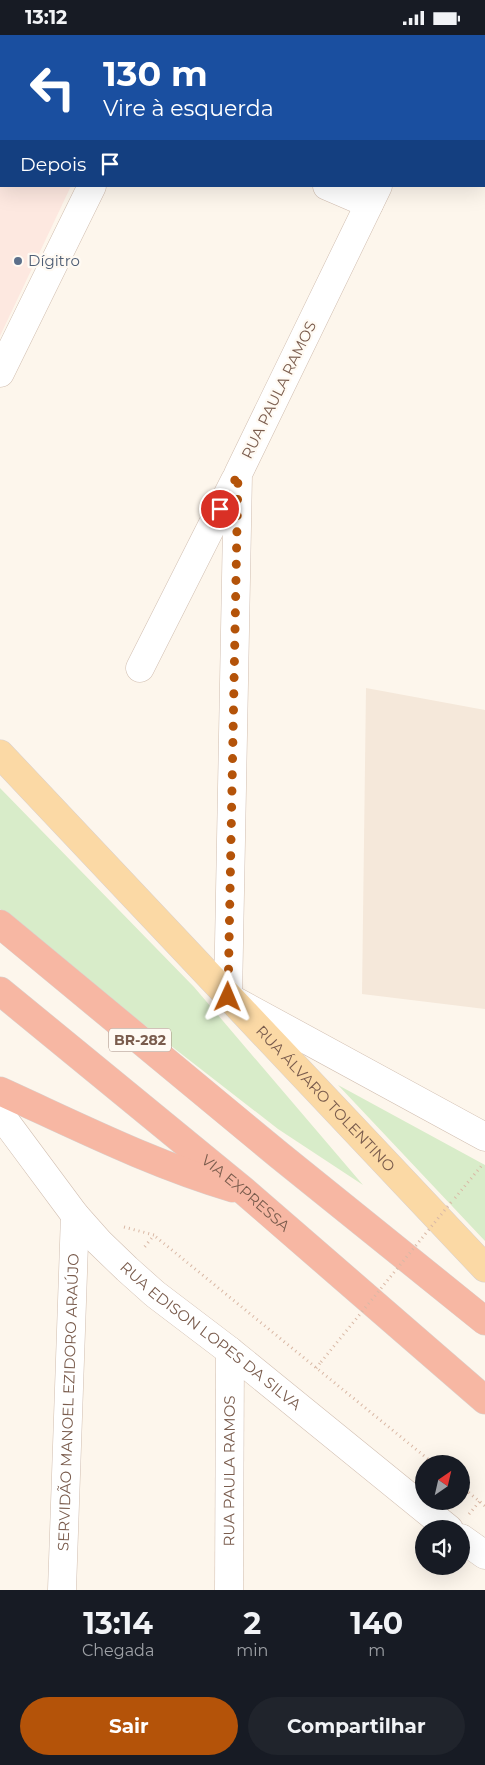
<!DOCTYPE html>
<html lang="pt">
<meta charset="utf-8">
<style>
body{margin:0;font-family:Montserrat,sans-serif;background:#20242c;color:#f1f3f6;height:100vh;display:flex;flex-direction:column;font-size:19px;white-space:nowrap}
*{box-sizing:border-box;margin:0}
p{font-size:16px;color:#9ea1a6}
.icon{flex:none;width:28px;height:28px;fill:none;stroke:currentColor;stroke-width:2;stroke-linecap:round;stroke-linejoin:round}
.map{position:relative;height:1555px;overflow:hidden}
.drawer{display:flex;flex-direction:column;background:#171b24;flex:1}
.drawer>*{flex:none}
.top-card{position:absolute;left:0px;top:0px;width:485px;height:152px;box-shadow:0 5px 20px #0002;background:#1a4fa0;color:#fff;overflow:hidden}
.needle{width:32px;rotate:34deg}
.controls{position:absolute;left:415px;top:1420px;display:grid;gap:10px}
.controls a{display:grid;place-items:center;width:55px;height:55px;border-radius:50%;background:#171b24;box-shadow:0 5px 20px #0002;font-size:25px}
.pin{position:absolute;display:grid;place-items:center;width:42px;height:42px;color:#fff;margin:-21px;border:2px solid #fff;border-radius:50%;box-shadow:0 1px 5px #0007}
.me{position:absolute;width:55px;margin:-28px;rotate:1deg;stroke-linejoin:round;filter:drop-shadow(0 0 4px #0008)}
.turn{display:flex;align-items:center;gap:18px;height:105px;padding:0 20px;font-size:22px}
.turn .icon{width:65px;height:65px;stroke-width:2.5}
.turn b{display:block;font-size:35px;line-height:42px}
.then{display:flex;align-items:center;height:48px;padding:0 20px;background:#0003;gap:10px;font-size:19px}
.eta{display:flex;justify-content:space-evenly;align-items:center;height:85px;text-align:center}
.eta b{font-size:30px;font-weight:700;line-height:35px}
.button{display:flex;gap:10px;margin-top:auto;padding:10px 20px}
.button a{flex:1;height:58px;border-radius:30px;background:#b45309;color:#fff;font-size:20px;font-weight:700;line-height:58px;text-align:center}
.button a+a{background:#20242c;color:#f1f3f6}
.status{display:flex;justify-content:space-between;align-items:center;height:35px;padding:0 25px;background:#171b24;direction:ltr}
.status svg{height:14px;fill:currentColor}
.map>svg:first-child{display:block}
</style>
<div class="status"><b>13:12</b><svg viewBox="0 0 49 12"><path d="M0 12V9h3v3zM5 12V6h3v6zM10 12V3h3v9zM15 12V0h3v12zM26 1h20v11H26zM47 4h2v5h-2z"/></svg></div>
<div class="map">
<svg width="485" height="1555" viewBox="0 0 485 1555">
<rect width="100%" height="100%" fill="#fdf6ec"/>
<path fill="#f5e8da" d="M366,653L485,675V974L362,959Z"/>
<path fill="#fde8e0" d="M0,49L1,151H71L0,301Z"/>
<path fill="#d8ecc9" d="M0,753L194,952L363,1150L278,1094L80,940L0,874Z
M338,1050L485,1130V1206Z"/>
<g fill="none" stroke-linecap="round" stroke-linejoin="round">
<defs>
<g id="minor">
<path d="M166,1L167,0"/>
<path d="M451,1L452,0"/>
<path d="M0,16H1"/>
<path d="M327,151L369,169"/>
<path d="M378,151L238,439L228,962L485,1102"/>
<path d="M0,338L92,151"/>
<path d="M140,633L235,445"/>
<path id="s1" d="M0,1079L75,1180L99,1207L127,1234L155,1259L230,1316L449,1494"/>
<path d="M461,1503L485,1520"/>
<path id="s2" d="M62,1555L75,1180"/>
<path id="s3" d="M229,1555L230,1316"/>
</g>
<g id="major">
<path id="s4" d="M0,719L485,1233"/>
</g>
<g id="highway">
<path d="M0,889L279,1120L485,1286"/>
<path id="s5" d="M0,956L244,1156L485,1365"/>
<path d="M0,1056C77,1091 152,1129 233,1153"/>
</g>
</defs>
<use href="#minor" stroke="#d1beb0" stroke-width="29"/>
<use href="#major" stroke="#dad1cd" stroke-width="29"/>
<use href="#highway" stroke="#dad1cd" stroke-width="29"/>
<path stroke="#d9b8a5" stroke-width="3" stroke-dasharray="1 4" stroke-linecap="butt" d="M455,1163L483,1129
M124,1192L154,1200L143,1214
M156,1202L434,1429
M316,1333L321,1327
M461,1451L485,1471
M469,1479L480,1466"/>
<use href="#minor" stroke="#fff" stroke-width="28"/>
<use href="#major" stroke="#fbd9a5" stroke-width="28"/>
<use href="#highway" stroke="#f7b7a3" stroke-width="28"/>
<path stroke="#d9b8a5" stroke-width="3" stroke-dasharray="1 4" stroke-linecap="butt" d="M321,1327L453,1165"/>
</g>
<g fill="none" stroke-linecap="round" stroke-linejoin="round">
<path stroke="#b45309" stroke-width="9" stroke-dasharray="0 16.2" d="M220,474L238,439L228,962"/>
</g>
<circle fill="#5c6f8a" stroke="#fffaf3" stroke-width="2" cx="18" cy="226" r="5"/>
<g text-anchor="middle" stroke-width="4.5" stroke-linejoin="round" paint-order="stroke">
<rect fill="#fffaf3" stroke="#a28b7f" stroke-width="1" x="109" y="993.5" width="62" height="23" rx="4"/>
<g font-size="14" font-weight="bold" fill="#7a5c4d">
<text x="140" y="1010">BR-282</text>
</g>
<g font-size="15" fill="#4e5e75" stroke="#fffaf3" text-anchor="start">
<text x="28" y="231">Dígitro</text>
</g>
<g font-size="15" fill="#7a5c4d" stroke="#fffaf3">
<text transform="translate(279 355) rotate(-64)" y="5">RUA PAULA RAMOS</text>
<text dy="5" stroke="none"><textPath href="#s4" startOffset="474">RUA ÁLVARO TOLENTINO</textPath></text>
<text dy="5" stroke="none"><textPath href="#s5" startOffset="318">VIA EXPRESSA</textPath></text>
<text dy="5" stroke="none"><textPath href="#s1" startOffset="308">RUA EDISON LOPES DA SILVA</textPath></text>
<text dy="5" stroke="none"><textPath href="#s2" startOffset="188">SERVIDÃO MANOEL EZIDORO ARAÚJO</textPath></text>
<text dy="5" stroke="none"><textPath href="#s3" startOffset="119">RUA PAULA RAMOS</textPath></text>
</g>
</g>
</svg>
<div class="controls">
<a><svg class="needle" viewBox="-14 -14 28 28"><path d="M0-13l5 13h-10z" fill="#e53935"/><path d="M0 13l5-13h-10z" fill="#9ea1a6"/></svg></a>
<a><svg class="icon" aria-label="sound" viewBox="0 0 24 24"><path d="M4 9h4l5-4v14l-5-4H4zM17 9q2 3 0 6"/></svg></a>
</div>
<div class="pin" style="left:220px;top:474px;background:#d93025"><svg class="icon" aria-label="arrive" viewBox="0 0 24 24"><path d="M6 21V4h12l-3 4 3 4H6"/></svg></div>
<svg class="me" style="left:228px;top:962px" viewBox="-20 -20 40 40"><path d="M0-17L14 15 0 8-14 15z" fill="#b45309" stroke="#fff" stroke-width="4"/></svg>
<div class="top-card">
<div class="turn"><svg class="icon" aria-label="left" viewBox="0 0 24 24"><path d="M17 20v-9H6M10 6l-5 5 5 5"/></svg><div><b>130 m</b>Vire à esquerda</div></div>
<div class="then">Depois<svg class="icon" aria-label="arrive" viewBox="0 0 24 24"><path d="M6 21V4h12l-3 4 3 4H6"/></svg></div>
</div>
</div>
<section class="drawer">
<div class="eta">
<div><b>13:14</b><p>Chegada</p></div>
<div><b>2</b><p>min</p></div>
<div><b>140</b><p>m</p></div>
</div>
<div class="button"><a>Sair</a><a>Compartilhar</a></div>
</section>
